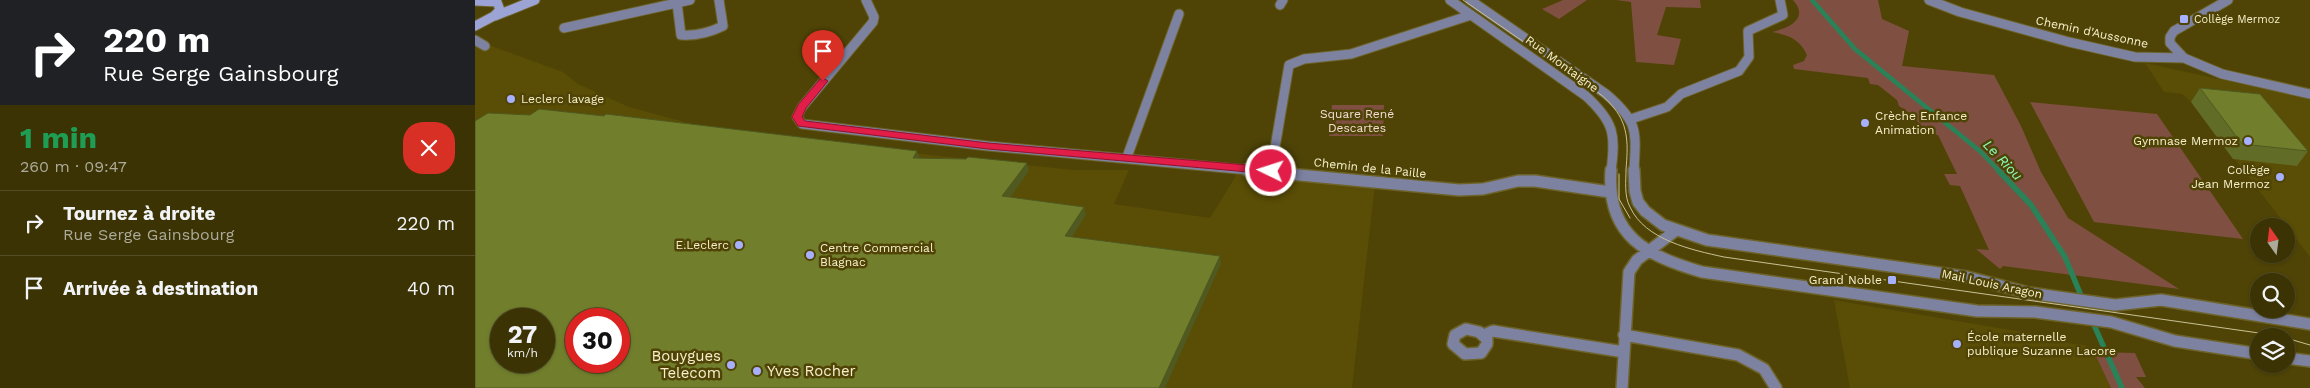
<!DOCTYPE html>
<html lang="fr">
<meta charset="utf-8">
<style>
body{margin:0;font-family:"Work Sans",sans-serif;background:#463f13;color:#f1f3f6;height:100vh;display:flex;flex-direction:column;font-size:19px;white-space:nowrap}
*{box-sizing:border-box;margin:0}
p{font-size:16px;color:#acaa9a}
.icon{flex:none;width:28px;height:28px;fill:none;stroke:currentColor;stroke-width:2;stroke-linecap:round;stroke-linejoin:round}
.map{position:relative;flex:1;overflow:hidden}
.drawer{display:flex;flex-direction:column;background:#3b3304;width:475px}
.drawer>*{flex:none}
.hud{background:#202124;color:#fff;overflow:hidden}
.needle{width:32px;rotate:346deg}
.buttons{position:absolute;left:1775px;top:218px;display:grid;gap:10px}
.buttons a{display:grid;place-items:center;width:45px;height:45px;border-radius:50%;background:#3b3304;box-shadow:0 1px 4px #0004,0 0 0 1px #544e26;font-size:25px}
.speed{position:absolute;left:15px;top:308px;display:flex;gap:10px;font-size:25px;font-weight:700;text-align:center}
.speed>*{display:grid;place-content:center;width:65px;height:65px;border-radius:50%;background:#3b3304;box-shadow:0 1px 4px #0004,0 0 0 1px #544e26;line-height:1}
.speed small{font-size:12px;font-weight:400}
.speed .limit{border:8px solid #d22;background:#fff;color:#111}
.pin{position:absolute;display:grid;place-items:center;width:42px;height:42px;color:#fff;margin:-51px -21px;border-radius:50% 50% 50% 0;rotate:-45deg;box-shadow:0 0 5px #0007}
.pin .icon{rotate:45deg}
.me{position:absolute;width:55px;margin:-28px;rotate:274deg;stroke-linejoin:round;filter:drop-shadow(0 0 4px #0008)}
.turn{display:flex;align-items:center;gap:18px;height:105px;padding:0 20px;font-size:22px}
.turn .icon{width:65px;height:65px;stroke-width:2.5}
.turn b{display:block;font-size:35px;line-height:42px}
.round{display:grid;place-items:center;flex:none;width:52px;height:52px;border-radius:20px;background:#463f13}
.headline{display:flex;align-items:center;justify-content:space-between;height:85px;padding:0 20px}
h1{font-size:30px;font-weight:700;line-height:38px;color:#1e9e55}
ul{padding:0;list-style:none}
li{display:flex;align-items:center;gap:15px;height:65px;padding:0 20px;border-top:1px solid #544e26}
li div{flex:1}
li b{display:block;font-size:19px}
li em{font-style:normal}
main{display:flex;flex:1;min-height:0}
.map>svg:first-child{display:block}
</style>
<main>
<section class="drawer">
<div class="hud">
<div class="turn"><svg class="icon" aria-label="right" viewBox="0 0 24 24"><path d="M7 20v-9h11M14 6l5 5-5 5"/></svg><div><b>220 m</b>Rue Serge Gainsbourg</div></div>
</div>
<div class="headline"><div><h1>1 min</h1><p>260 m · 09:47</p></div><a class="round" style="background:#d93025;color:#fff"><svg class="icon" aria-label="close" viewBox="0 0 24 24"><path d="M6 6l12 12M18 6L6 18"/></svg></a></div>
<ul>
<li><svg class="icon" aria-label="right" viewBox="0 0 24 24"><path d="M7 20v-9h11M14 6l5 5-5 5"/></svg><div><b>Tournez à droite</b><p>Rue Serge Gainsbourg</p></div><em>220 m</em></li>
<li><svg class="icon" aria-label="arrive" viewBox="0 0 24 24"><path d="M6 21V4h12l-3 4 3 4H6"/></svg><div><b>Arrivée à destination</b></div><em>40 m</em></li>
</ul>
</section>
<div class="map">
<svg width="1835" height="388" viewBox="0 0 1835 388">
<rect width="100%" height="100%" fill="#4f4406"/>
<path fill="#5a4d05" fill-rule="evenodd" d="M0,40L88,72L103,84L154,107L217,124L346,143L484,158L600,170H654L639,204L735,218L765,169L903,181L899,193L877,388H0ZM26,319H69V361H26ZM101,319H144V361H101Z
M1670,63L1835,99V257L1716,102L1707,94L1689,92Z
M1359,300L1570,336L1584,342L1610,345L1619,352L1636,388H1375Z"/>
<path fill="#7f5041" d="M1088,0H1112L1084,19L1067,9Z
M1141,0H1225L1226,8L1191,7L1182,35L1206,39L1199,65L1161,62L1156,2Z
M1318,0H1403L1407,19L1434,31L1427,66L1519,75L1546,126L1566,172L1593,218L1704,289L1528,266L1525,269L1501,249L1514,250L1485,186L1475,185L1469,174H1482L1463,135L1451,134L1439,116L1424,106L1422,100L1403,85L1395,84L1393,78L1319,69L1318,65L1329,61L1332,55C1325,39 1313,35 1297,32C1313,28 1335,19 1318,0Z
M1555,102L1682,114L1768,239L1619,222Z
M857,105H909L908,136H854Z
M1619,352L1660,353L1671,377H1661L1670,388H1636Z"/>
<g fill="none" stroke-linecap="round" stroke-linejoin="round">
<path stroke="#2a8258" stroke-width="4.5" d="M1337,0L1380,49L1506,152L1524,171"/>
<path stroke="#2a8258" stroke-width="5.5" d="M1523,170L1556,205L1590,257L1607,298
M1619,325L1647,388"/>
<defs>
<path id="street-far1" d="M391,0L399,17L398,22L327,107L322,117L327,124L513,146L784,171
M975,0L1111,96C1139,122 1141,134 1136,171
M995,0L1131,94C1164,122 1161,131 1159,171
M1454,0L1485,12L1594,42L1660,57L1709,58L1747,74L1835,94
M202,3L206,35C222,36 234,33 248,26L244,0
M805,5L808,0
M89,28L215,0
M0,40L10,46
M1709,58L1695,43V37L1699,31L1753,0
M1156,119L1192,107L1206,94L1264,71L1274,57L1273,31L1308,15L1305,0
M652,157L704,14
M796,171L814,65L829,59L876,54L996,15"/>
<path id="street" d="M771,170L984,190L1008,189L1043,181H1060L1135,192
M1136,170C1131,236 1172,256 1227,272L1502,311L1560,312L1636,322L1700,341L1784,354
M1159,170L1160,191L1163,202L1170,211L1188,225L1232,240L1492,277L1554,293L1640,305L1686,300L1835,324
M991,329L1004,332L1012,339V344L1006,353L990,354L978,344L980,335Z
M1009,335L1018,331L1149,352
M1149,335L1263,355L1289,369L1301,388
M1811,358L1835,361
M1147,388L1154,272L1162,260L1200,231"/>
<path id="secondary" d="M0,1L22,2L25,10L19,16L0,26
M20,16L60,0"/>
</defs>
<use href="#street-far1" stroke="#6d6329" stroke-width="11"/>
<use href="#street" stroke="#6d6329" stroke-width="14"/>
<use href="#secondary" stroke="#6d6329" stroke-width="11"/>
<use href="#street-far1" stroke="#7d82a1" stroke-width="9"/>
<use href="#street" stroke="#7d82a1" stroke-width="11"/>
<use href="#secondary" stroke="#9ca3d5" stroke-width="9"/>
<path stroke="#c9c195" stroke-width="1" d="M988,0C1021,23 1055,46 1088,69C1105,81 1126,91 1139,108C1154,126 1153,147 1151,169C1151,181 1149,196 1155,207C1170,240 1217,250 1249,257L1805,336
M1144,174V199L1155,218
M1811,338L1835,345"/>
</g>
<path fill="#616d27" d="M1725,88L1833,151L1822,166L1758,159L1716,102Z"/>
<path fill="#4f5920" d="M442,151L445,159L438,158Z
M552,163L554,171L530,205L527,196Z
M609,207L611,215L592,245L590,236Z
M745,256L746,264L690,388H684Z"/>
<path fill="#717f2d" stroke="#4f5920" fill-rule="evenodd" d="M1725,88L1785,94L1833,151L1767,144Z
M64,109L129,116L131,114L442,151L438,158L491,159L493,157L552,163L527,196L609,207L590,236L745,256L684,388H0V121L13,113L55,115ZM26,319H69V361H26ZM101,319H144V361H101Z"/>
<path fill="#e11d48" stroke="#92132f" d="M348,78L353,81L331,108L327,117L330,121L513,143L796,167L801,171L796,174L513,149L323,126L317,117L323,105L345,79Z"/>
<g fill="#a7b0fc" stroke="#4f4406" stroke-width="2">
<rect x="1704" y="14" width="10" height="10" rx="2.5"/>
<circle cx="36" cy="99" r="5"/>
<circle cx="1390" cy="123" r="5"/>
<circle cx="1773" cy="141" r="5"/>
<circle cx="1805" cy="177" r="5"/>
<circle cx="264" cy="245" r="5"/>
<circle cx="335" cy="255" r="5"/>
<rect x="1412" y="275" width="10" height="10" rx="2.5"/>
<circle cx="1482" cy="344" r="5"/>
<circle cx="256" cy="365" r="5"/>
<circle cx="282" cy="371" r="5"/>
</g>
<g text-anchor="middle" stroke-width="5" stroke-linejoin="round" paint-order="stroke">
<g font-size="11" fill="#f7f0cb" stroke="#4f4406" text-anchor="start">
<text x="1719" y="23">Collège Mermoz</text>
</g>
<g font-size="12" fill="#f7f0cb" stroke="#4f4406">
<text transform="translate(1617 32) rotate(12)" y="4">Chemin d'Aussonne</text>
<text transform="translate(1087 64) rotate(36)" y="4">Rue Montaigne</text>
<text transform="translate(895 168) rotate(6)" y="4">Chemin de la Paille</text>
<text transform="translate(1517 284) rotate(12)" y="4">Mail Louis Aragon</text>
</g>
<g font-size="12" fill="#f7f0cb" stroke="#4f4406" text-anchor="start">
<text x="46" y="103">Leclerc lavage</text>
<text x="1400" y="120">Crèche Enfance<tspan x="1400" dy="14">Animation</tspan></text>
<text x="1763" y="145" text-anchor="end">Gymnase Mermoz</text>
<text x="1795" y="174" text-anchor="end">Collège<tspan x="1795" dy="14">Jean Mermoz</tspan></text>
<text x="254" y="249" text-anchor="end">E.Leclerc</text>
<text x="345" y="252">Centre Commercial<tspan x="345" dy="14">Blagnac</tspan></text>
<text x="1407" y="284" text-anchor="end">Grand Noble</text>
<text x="1492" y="341">École maternelle<tspan x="1492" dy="14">publique Suzanne Lacore</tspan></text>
</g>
<g font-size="12" fill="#f4ddd5" stroke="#4f4406">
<text x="882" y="118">Square René<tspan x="882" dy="14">Descartes</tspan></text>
</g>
<g font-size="14" font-style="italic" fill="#88fbbd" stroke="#4f4406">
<text transform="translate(1528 160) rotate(46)" y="5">Le Riou</text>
</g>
<g font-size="15" fill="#f7f0cb" stroke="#4f4406" text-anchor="end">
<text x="246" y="361">Bouygues<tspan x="246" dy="17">Telecom</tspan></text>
<text x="292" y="376" text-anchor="start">Yves Rocher</text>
</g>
</g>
</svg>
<div class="buttons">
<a><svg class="needle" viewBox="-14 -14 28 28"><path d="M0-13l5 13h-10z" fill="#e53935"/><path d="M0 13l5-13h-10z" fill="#acaa9a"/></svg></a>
<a><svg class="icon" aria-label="search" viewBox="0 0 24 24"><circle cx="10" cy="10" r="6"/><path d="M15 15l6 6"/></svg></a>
<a><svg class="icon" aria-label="layers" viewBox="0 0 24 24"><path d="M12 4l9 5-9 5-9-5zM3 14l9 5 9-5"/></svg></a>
</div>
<div class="speed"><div>27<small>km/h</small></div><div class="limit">30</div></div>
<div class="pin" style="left:348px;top:81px;background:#d93025"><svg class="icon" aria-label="arrive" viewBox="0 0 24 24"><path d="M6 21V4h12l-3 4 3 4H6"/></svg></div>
<svg class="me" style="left:796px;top:171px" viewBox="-20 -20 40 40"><circle r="17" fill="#e11d48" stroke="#fff" stroke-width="3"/><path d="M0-11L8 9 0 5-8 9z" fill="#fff"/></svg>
</div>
</main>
